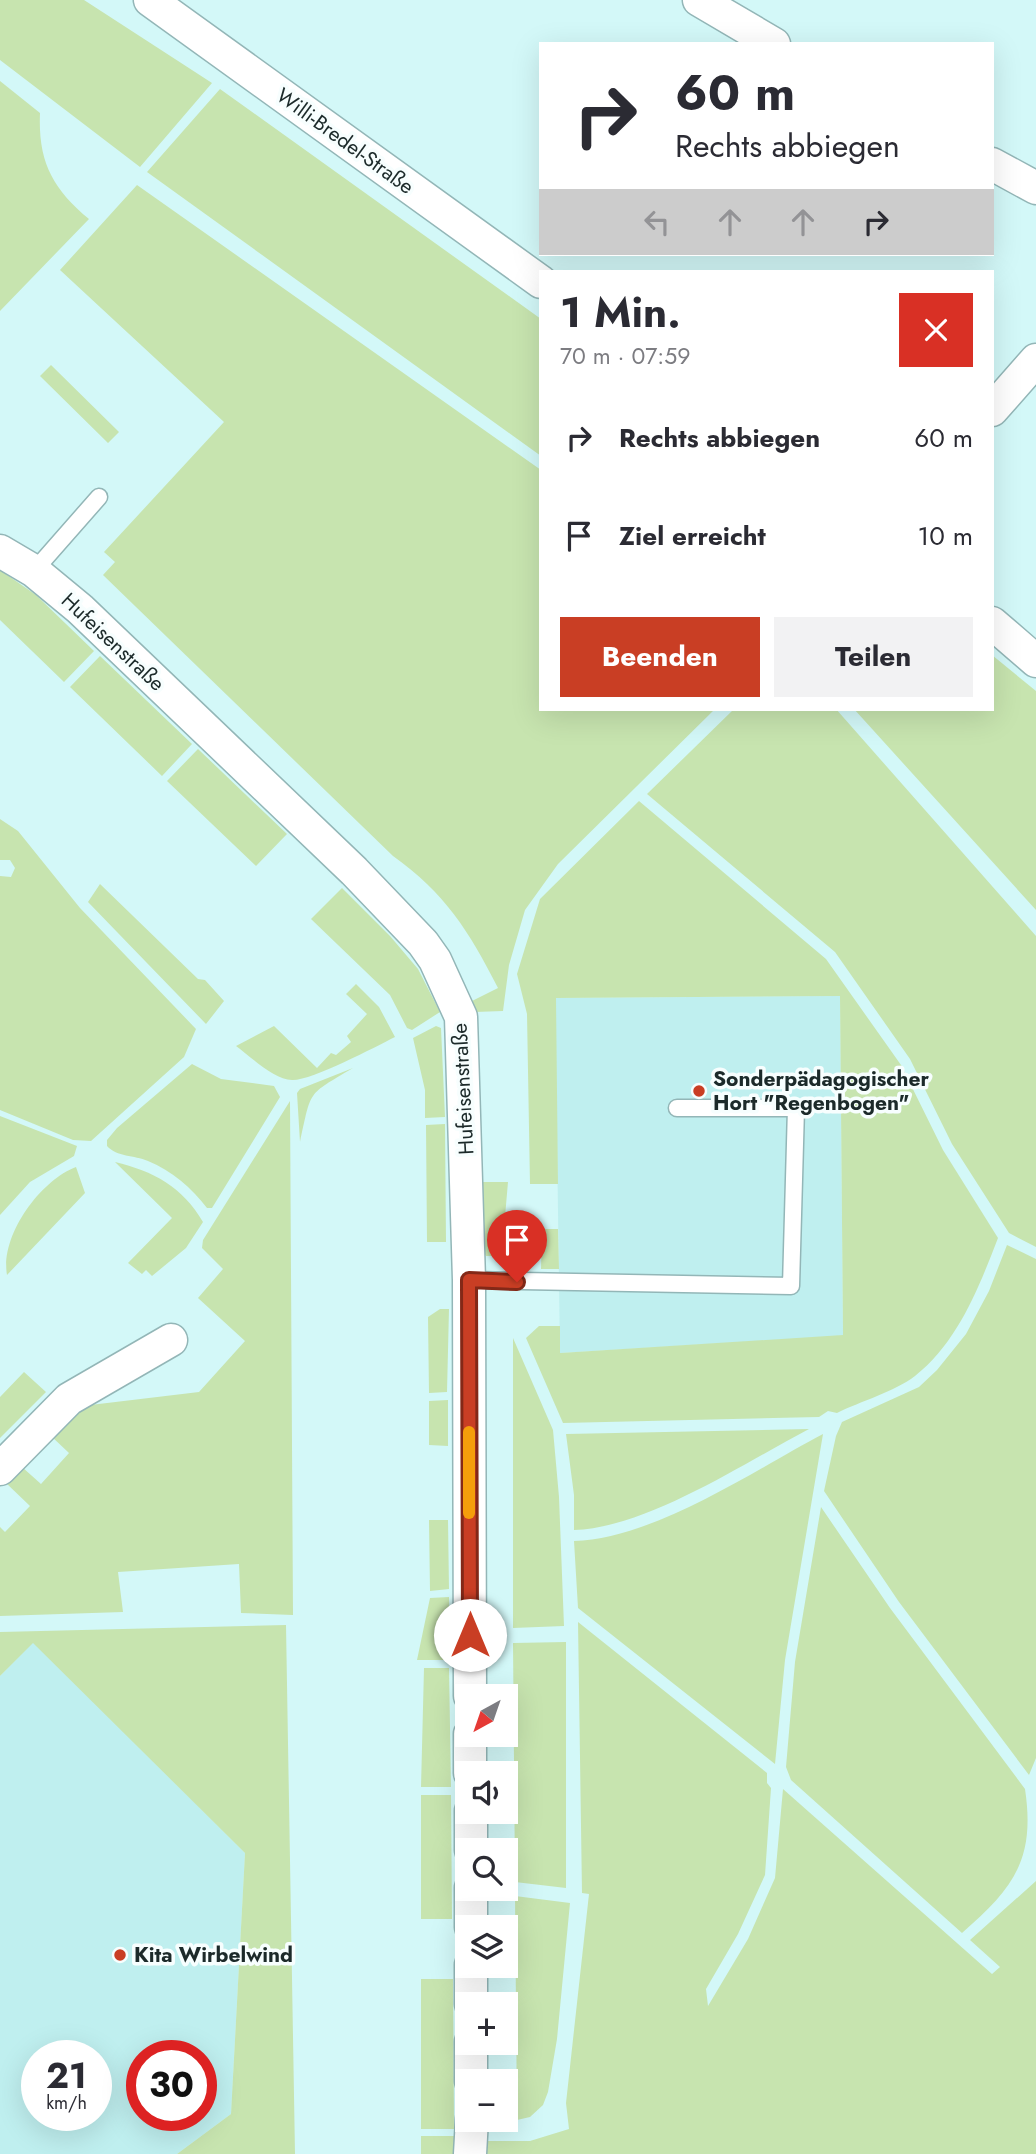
<!DOCTYPE html>
<html lang="de">
<meta charset="utf-8">
<style>
body{margin:0;font-family:Jost,sans-serif;background:#f2f2f3;color:#2b2b33;height:100vh;display:flex;flex-direction:column;font-size:26px;white-space:nowrap}
*{box-sizing:border-box;margin:0}
p{font-size:23px;color:#7c7c81}
.icon{flex:none;width:38px;height:38px;fill:none;stroke:currentColor;stroke-width:2;stroke-linecap:round;stroke-linejoin:round}
.map{position:relative;flex:1;overflow:hidden}
.details{position:absolute;left:539px;top:270px;width:455px;height:441px;display:flex;flex-direction:column;background:#fff;border-radius:0px;box-shadow:0 7px 28px #0002}
.details>*{flex:none}
.hud{position:absolute;left:539px;top:42px;width:455px;height:214px;border-radius:0px;box-shadow:0 7px 28px #0002;background:#fff;color:#2b2b33;overflow:hidden}
.needle{width:46px;rotate:220deg}
.fabs{position:absolute;left:455px;top:1684px;display:grid;gap:14px}
.fabs a{display:grid;place-items:center;width:63px;height:63px;border-radius:0px;background:#fff;box-shadow:0 7px 28px #0002;font-size:35px}
.speed{position:absolute;left:21px;top:2040px;display:flex;gap:14px;font-size:35px;font-weight:700;text-align:center}
.speed>*{display:grid;place-content:center;width:91px;height:91px;border-radius:50%;background:#fff;box-shadow:0 7px 28px #0002;line-height:1}
.speed small{font-size:18px;font-weight:400}
.speed .limit{border:10px solid #d22;background:#fff;color:#111}
.pin{position:absolute;display:grid;place-items:center;width:60px;height:60px;color:#fff;margin:-72px -30px;border-radius:50% 50% 50% 0;rotate:-45deg;box-shadow:0 0 7px #0007}
.pin .icon{rotate:45deg}
.me{position:absolute;width:77px;margin:-38px;rotate:0deg;stroke-linejoin:round;filter:drop-shadow(0 0 5px #0008)}
.turn{display:flex;align-items:center;gap:24px;height:147px;padding:0 21px;font-size:32px}
.turn .icon{width:91px;height:91px;stroke-width:2.5}
.turn b{display:block;font-size:49px;line-height:60px}
.lanes{display:flex;align-items:center;height:66px;padding:0 21px;background:#0003;justify-content:center;gap:35px;direction:ltr}
.lanes .off{opacity:.35}
.round{display:grid;place-items:center;flex:none;width:74px;height:74px;border-radius:0px;background:#f2f2f3}
.overview{display:flex;align-items:center;justify-content:space-between;height:119px;padding:0 21px}
h1{font-size:42px;font-weight:700;line-height:52px}
.primary-button{display:flex;gap:14px;margin-top:auto;padding:14px 21px}
.primary-button a{flex:1;height:80px;border-radius:0px;background:#c93e24;color:#fff;font-size:28px;font-weight:700;line-height:80px;text-align:center}
.primary-button a+a{background:#f2f2f3;color:#2b2b33}
ul{padding:0;list-style:none}
li{display:flex;align-items:center;gap:21px;height:98px;padding:0 21px}
li div{flex:1}
li b{display:block;font-size:26px}
li em{font-style:normal}
.map>svg:first-child{display:block}
</style>
<div class="map">
<svg width="1036" height="2154" viewBox="0 0 1036 2154">
<rect width="100%" height="100%" fill="#d3f8f8"/>
<path fill="#bfefef" fill-rule="evenodd" d="M840,996L843,1336L560,1353L555,998Z
M33,1642L245,1853L231,2114L177,2154H0V1676ZM37,2056H96V2116H37ZM142,2056H201V2116H142Z"/>
<path fill="#c7e4af" d="M0,0H84L212,83L140,167L0,60Z
M0,81L40,113C38,161 52,188 89,219L0,311Z
M220,89L541,319V456L147,172Z
M137,185L541,470V709H715L558,864L525,910L509,965L503,1011L475,1012L472,1001L498,988C469,931 445,893 393,856L103,575L115,562L104,552L224,422L60,270Z
M51,365L119,432L108,443L40,376Z
M0,570L36,595L94,651L64,682L0,620Z
M992,655L1036,691V910L854,709H992Z
M100,656L192,744L162,776L70,687Z
M734,709H836L1036,936V1247L1009,1233L952,1144L910,1059L835,952L647,794Z
M198,749L287,834L256,866L167,781Z
M639,801L826,959L901,1065L943,1150L998,1238C979,1287 958,1342 915,1376C894,1392 861,1401 837,1413L828,1411L819,1417L563,1423L526,1338L539,1326H560V1353L843,1335L840,996L556,998L558,1184H530L527,1014L517,974L540,899Z
M0,819L18,831L80,908L196,1029L184,1057L91,1141L73,1140L0,1110V876L11,877L15,868L10,860H0Z
M100,884L198,979L205,980L224,1001L206,1024L88,902Z
M342,888L390,936L418,969L440,1012L412,1030L407,1028L390,995L311,919Z
M356,984L379,1007L395,1037C375,1047 311,1081 292,1080C274,1080 250,1056 236,1046L274,1026L317,1068L331,1053L336,1055L351,1042L347,1036L367,1014L346,994Z
M436,1026L441,1028L445,1117L425,1118V1090L413,1038Z
M192,1064L221,1079L274,1086L280,1097L212,1208H207C192,1188 172,1171 148,1161C134,1155 117,1157 107,1146V1140L117,1128Z
M353,1068C306,1096 312,1089 300,1142L297,1093L300,1089Z
M290,1101L293,1615L241,1613L239,1564L118,1572L123,1612L0,1616V1527L5,1532L30,1506L6,1483L22,1467L41,1484L69,1453L51,1436L82,1406L199,1392L245,1341L198,1298L223,1269L202,1248L203,1240Z
M0,1116L77,1146L74,1156L30,1182L0,1215Z
M445,1124L446,1242H427L426,1125Z
M115,1162C153,1171 183,1187 203,1222L186,1248L152,1276L146,1270L142,1274L128,1263L172,1218Z
M76,1167L85,1193L7,1275C0,1235 41,1180 76,1167Z
M480,1182H508L502,1251L495,1256H486L477,1243Z
M542,1229H558L559,1269H541Z
M1007,1245L1036,1259V1758L1029,1775L899,1602L824,1491L836,1436L842,1422L919,1387L937,1370L966,1334L989,1291Z
M440,1309H449L447,1392L429,1393L428,1317Z
M513,1338L553,1430L559,1497L564,1626L513,1628Z
M24,1372L46,1392L0,1438V1397Z
M448,1400V1446L429,1445V1401Z
M809,1429C744,1463 647,1528 574,1530V1495L566,1434Z
M823,1434L785,1660L775,1764L578,1608L574,1541C653,1539 753,1471 823,1434Z
M821,1507L890,1608L1025,1789C1036,1862 1011,1890 962,1933L791,1780L786,1767L795,1662Z
M429,1520H448L449,1589L430,1591Z
M449,1597L450,1660H417L430,1598Z
M578,1622L767,1773V1783L771,1788L765,1875L738,1934L706,1989L708,2006L748,1939L775,1878L783,1789L992,1974L1000,1967L970,1940L1036,1881V2154H485L486,2141H530L569,2129L566,2103L589,1894L582,1893Z
M286,1625L295,2154H177L231,2114L245,1853L33,1643L0,1676V1632Z
M566,1642V1888L515,1882L513,1643Z
M424,1668H449L451,1787H421Z
M421,1795H451L452,1919H421Z
M515,1896L570,1903L557,2039L548,2092L543,2105L530,2117L517,2120Z
M421,1979H453L454,2129H421Z
M421,2136H455L453,2154H421Z"/>
<g fill="none" stroke-linecap="round" stroke-linejoin="round">
<defs>
<path id="lane" d="M34,571L99,497
M469,1280L791,1286L796,1108H677"/>
<path id="street" d="M150,0L541,282
M699,0L774,44
M992,164L1036,188
M992,410L1036,360
M0,551L34,571L80,609L354,871L423,943L435,960L461,1017L469,1280L470,1696
M992,623L1036,661
M0,1469L69,1399L171,1340
M470,1734V1773
M471,1811V1850
M471,1927V1888
M471,1965V2004
M471,2042V2081
M470,2154L472,2119"/>
</defs>
<use href="#lane" stroke="#93b6b7" stroke-width="19"/>
<use href="#street" stroke="#93b6b7" stroke-width="35"/>
<use href="#lane" stroke="#fff" stroke-width="16"/>
<use href="#street" stroke="#fff" stroke-width="32"/>
</g>
<g fill="none" stroke-linecap="round" stroke-linejoin="round">
<defs>
<path id="route" d="M470,1635L469,1280L517,1282"/>
</defs>
<use href="#route" stroke="#832817" stroke-width="18"/>
<use href="#route" stroke="#c93e24" stroke-width="12"/>
<path stroke="#f59e0b" stroke-width="12" d="M469,1432V1513"/>
</g>
<g fill="#c93e24" stroke="#f7fefe" stroke-width="2.5">
<circle cx="699" cy="1091" r="7"/>
<circle cx="120" cy="1955" r="7"/>
</g>
<g text-anchor="middle" stroke-width="7" stroke-linejoin="round" paint-order="stroke">
<g font-size="21" fill="#1c2a2a" stroke="#f7fefe">
<text transform="translate(345 141) rotate(36)" y="7">Willi-Bredel-Straße</text>
<text transform="translate(113 642) rotate(43)" y="7">Hufeisenstraße</text>
<text transform="translate(463 1089) rotate(-93)" y="7">Hufeisenstraße</text>
</g>
<g font-size="21" font-weight="bold" fill="#1c2a2a" stroke="#f7fefe" text-anchor="start">
<text x="713" y="1086">Sonderpädagogischer<tspan x="713" dy="24">Hort "Regenbogen"</tspan></text>
<text x="134" y="1962">Kita Wirbelwind</text>
</g>
</g>
</svg>
<div class="fabs">
<a><svg class="needle" viewBox="-14 -14 28 28"><path d="M0-13l5 13h-10z" fill="#e53935"/><path d="M0 13l5-13h-10z" fill="#7c7c81"/></svg></a>
<a><svg class="icon" aria-label="sound" viewBox="0 0 24 24"><path d="M4 9h4l5-4v14l-5-4H4zM17 9q2 3 0 6"/></svg></a>
<a><svg class="icon" aria-label="search" viewBox="0 0 24 24"><circle cx="10" cy="10" r="6"/><path d="M15 15l6 6"/></svg></a>
<a><svg class="icon" aria-label="layers" viewBox="0 0 24 24"><path d="M12 4l9 5-9 5-9-5zM3 14l9 5 9-5"/></svg></a>
<a>+</a>
<a>−</a>
</div>
<div class="speed"><div>21<small>km/h</small></div><div class="limit">30</div></div>
<div class="pin" style="left:517px;top:1282px;background:#d93025"><svg class="icon" aria-label="arrive" viewBox="0 0 24 24"><path d="M6 21V4h12l-3 4 3 4H6"/></svg></div>
<svg class="me" style="left:470px;top:1635px" viewBox="-20 -20 40 40"><circle r="19" fill="#fff"/><path d="M0-13L10 11 0 6-10 11z" fill="#c93e24"/></svg>
<div class="hud">
<div class="turn"><svg class="icon" aria-label="right" viewBox="0 0 24 24"><path d="M7 20v-9h11M14 6l5 5-5 5"/></svg><div><b>60 m</b>Rechts abbiegen</div></div>
<div class="lanes"><svg class="icon off" aria-label="left" viewBox="0 0 24 24"><path d="M17 20v-9H6M10 6l-5 5 5 5"/></svg><svg class="icon off" aria-label="ahead" viewBox="0 0 24 24"><path d="M12 20V5M6 11l6-6 6 6"/></svg><svg class="icon off" aria-label="ahead" viewBox="0 0 24 24"><path d="M12 20V5M6 11l6-6 6 6"/></svg><svg class="icon" aria-label="right" viewBox="0 0 24 24"><path d="M7 20v-9h11M14 6l5 5-5 5"/></svg></div>
</div>
<section class="details">
<div class="overview"><div><h1>1 Min.</h1><p>70 m · 07:59</p></div><a class="round" style="background:#d93025;color:#fff"><svg class="icon" aria-label="close" viewBox="0 0 24 24"><path d="M6 6l12 12M18 6L6 18"/></svg></a></div>
<ul>
<li><svg class="icon" aria-label="right" viewBox="0 0 24 24"><path d="M7 20v-9h11M14 6l5 5-5 5"/></svg><div><b>Rechts abbiegen</b></div><em>60 m</em></li>
<li><svg class="icon" aria-label="arrive" viewBox="0 0 24 24"><path d="M6 21V4h12l-3 4 3 4H6"/></svg><div><b>Ziel erreicht</b></div><em>10 m</em></li>
</ul>
<div class="primary-button"><a>Beenden</a><a>Teilen</a></div>
</section>
</div>
